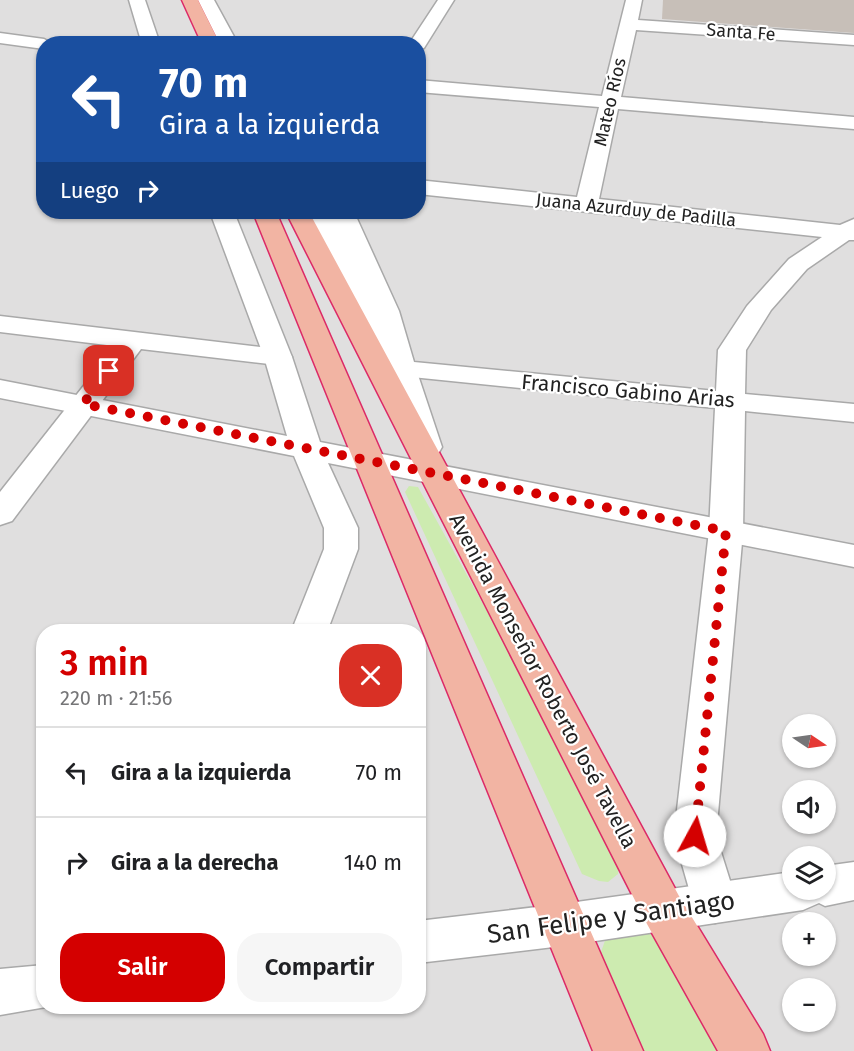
<!DOCTYPE html>
<html lang="es">
<meta charset="utf-8">
<style>
body{margin:0;font-family:"Fira Sans",sans-serif;background:#f6f6f6;color:#202124;height:100vh;display:flex;flex-direction:column;font-size:22px;white-space:nowrap}
*{box-sizing:border-box;margin:0}
p{font-size:20px;color:#757577}
.icon{flex:none;width:33px;height:33px;fill:none;stroke:currentColor;stroke-width:2;stroke-linecap:round;stroke-linejoin:round}
.map{position:relative;flex:1;overflow:hidden}
.sheet{position:absolute;left:36px;top:624px;width:390px;height:390px;display:flex;flex-direction:column;background:#fff;border-radius:24px;box-shadow:0 2px 4px #0004}
.sheet>*{flex:none}
.guide{position:absolute;left:36px;top:36px;width:390px;height:183px;border-radius:24px;box-shadow:0 2px 4px #0004;background:#1a4fa0;color:#fff;overflow:hidden}
.needle{width:39px;rotate:103deg}
.buttons{position:absolute;left:782px;top:714px;display:grid;gap:12px}
.buttons a{display:grid;place-items:center;width:54px;height:54px;border-radius:50%;background:#fff;box-shadow:0 2px 4px #0004;font-size:30px}
.pin{position:absolute;display:grid;place-items:center;width:51px;height:51px;color:#fff;margin:-26px;border-radius:12px;box-shadow:0 3px 9px #0006}
.me{position:absolute;width:66px;margin:-33px;rotate:6deg;stroke-linejoin:round;filter:drop-shadow(0 0 4px #0008)}
.turn{display:flex;align-items:center;gap:21px;height:126px;padding:0 24px;font-size:27px}
.turn .icon{width:78px;height:78px;stroke-width:2.5}
.turn b{display:block;font-size:42px;line-height:51px}
.then{display:flex;align-items:center;height:57px;padding:0 24px;background:#0003;gap:12px;font-size:22px}
.round{display:grid;place-items:center;flex:none;width:63px;height:63px;border-radius:24px;background:#f6f6f6}
.summary{display:flex;align-items:center;justify-content:space-between;height:102px;padding:0 24px}
h1{font-size:36px;font-weight:600;line-height:45px;color:#d40000}
.primary-button{display:flex;gap:12px;margin-top:auto;padding:12px 24px}
.primary-button a{flex:1;height:69px;border-radius:24px;background:#d40000;color:#fff;font-size:24px;font-weight:600;line-height:69px;text-align:center}
.primary-button a+a{background:#f6f6f6;color:#202124}
ul{padding:0;list-style:none}
li{display:flex;align-items:center;gap:18px;height:90px;padding:0 24px;border-top:2px solid #e0e0e0}
li div{flex:1}
li b{display:block;font-size:22px}
li em{font-style:normal}
.map>svg:first-child{display:block}
</style>
<div class="map">
<svg width="854" height="1051" viewBox="0 0 854 1051">
<rect width="100%" height="100%" fill="#f2efe9"/>
<path fill="#e0dfdf" fill-rule="evenodd" d="M0,0H854V1051H0ZM44,44H418V212H44ZM44,632H418V1006H44ZM792,724H825V758H792ZM792,790H825V824H792ZM792,856H825V890H792ZM792,922H825V956H792ZM792,988H825V1022H792Z"/>
<path fill="#cdebb0" d="M409,486L418,487L621,852L618,874L608,882L599,881L582,874L405,492Z
M656,924L729,1051H642L603,967L601,952L608,932Z"/>
<path fill="#c7bfb8" d="M663,0H854V33L662,19Z"/>
<g fill="none" stroke-linecap="round" stroke-linejoin="round">
<defs>
<path id="minor" d="M438,0H454L424,48L418,49V44H409Z
M626,0H642L638,20L854,35V45L636,30L621,97L854,117V129L618,109L599,199L840,225L854,219V240H849L807,269L771,310L746,350L745,394L854,404V422L745,411L743,531L716,836L737,903L731,917L715,923L699,917L693,903L674,836L709,531L715,408L392,375L388,369L373,311L330,212H354L399,311L414,362L716,391L718,350L747,306L789,259L822,237L418,194V180L577,197L599,107L418,92V80L602,96Z
M0,33L44,39L53,44H44V49L0,43Z
M0,316L278,349L288,351L292,357L288,363L278,365L141,349L12,521L0,525V492L115,346L0,332Z"/>
<path id="tertiary" d="M129,0H145L160,44H142Z
M198,0H214L238,44H220Z
M210,212H234L292,357L320,442L854,545V567L328,463L358,528V549L327,632H291L324,549V528L294,456L0,398V380L287,436L264,357Z
M308,212H331L416,369L442,447L438,454L427,456L416,454L412,447L388,369Z
M854,862V900L825,906L819,903L803,910L562,946L418,963V921L562,904L792,872V890H825V866Z
M44,965V1006H52L0,1015V969Z"/>
<path id="trunk" d="M182,0H198L220,44H202Z
M253,212H276L643,1051H593Z
M286,212H309L679,896L763,1034L770,1051H718L647,924Z"/>
</defs>
<use href="#minor" stroke="#a9a9a9" stroke-width="3"/>
<use href="#tertiary" stroke="#a9a9a9" stroke-width="3"/>
<use href="#trunk" stroke="#dc2a67" stroke-width="3"/>
<use href="#minor" fill="#fff" fill-rule="evenodd"/>
<use href="#tertiary" fill="#fff" fill-rule="evenodd"/>
<use href="#trunk" fill="#f2b4a3" fill-rule="evenodd"/>
</g>
<g fill="none" stroke-linecap="round" stroke-linejoin="round">
<path stroke="#d40000" stroke-width="10" stroke-dasharray="0 18" d="M109,371L83,404L726,531L695,836"/>
</g>
<g text-anchor="middle" stroke-width="4.5" stroke-linejoin="round" paint-order="stroke">
<g font-size="18" fill="#222" stroke="#fff">
<text transform="translate(741 32) rotate(4)" y="6">Santa Fe</text>
<text transform="translate(610 102) rotate(-77)" y="6">Mateo Ríos</text>
<text transform="translate(636 210) rotate(6)" y="6">Juana Azurduy de Padilla</text>
</g>
<g font-size="21" fill="#222" stroke="#fff">
<text transform="translate(628 391) rotate(5)" y="7">Francisco Gabino Arias</text>
<text transform="translate(543 681) rotate(62)" y="7">Avenida Monseñor Roberto José Tavella</text>
</g>
<g font-size="26" fill="#222" stroke="#fff">
<text transform="translate(611 917) rotate(-8)" y="9">San Felipe y Santiago</text>
</g>
</g>
</svg>
<div class="buttons">
<a><svg class="needle" viewBox="-14 -14 28 28"><path d="M0-13l5 13h-10z" fill="#e53935"/><path d="M0 13l5-13h-10z" fill="#757577"/></svg></a>
<a><svg class="icon" aria-label="sound" viewBox="0 0 24 24"><path d="M4 9h4l5-4v14l-5-4H4zM17 9q2 3 0 6"/></svg></a>
<a><svg class="icon" aria-label="layers" viewBox="0 0 24 24"><path d="M12 4l9 5-9 5-9-5zM3 14l9 5 9-5"/></svg></a>
<a>+</a>
<a>−</a>
</div>
<div class="pin" style="left:109px;top:371px;background:#d93025"><svg class="icon" aria-label="arrive" viewBox="0 0 24 24"><path d="M6 21V4h12l-3 4 3 4H6"/></svg></div>
<svg class="me" style="left:695px;top:836px" viewBox="-20 -20 40 40"><circle r="19" fill="#fff"/><path d="M0-13L10 11 0 6-10 11z" fill="#d40000"/></svg>
<div class="guide">
<div class="turn"><svg class="icon" aria-label="left" viewBox="0 0 24 24"><path d="M17 20v-9H6M10 6l-5 5 5 5"/></svg><div><b>70 m</b>Gira a la izquierda</div></div>
<div class="then">Luego<svg class="icon" aria-label="right" viewBox="0 0 24 24"><path d="M7 20v-9h11M14 6l5 5-5 5"/></svg></div>
</div>
<section class="sheet">
<div class="summary"><div><h1>3 min</h1><p>220 m · 21:56</p></div><a class="round" style="background:#d93025;color:#fff"><svg class="icon" aria-label="close" viewBox="0 0 24 24"><path d="M6 6l12 12M18 6L6 18"/></svg></a></div>
<ul>
<li><svg class="icon" aria-label="left" viewBox="0 0 24 24"><path d="M17 20v-9H6M10 6l-5 5 5 5"/></svg><div><b>Gira a la izquierda</b></div><em>70 m</em></li>
<li><svg class="icon" aria-label="right" viewBox="0 0 24 24"><path d="M7 20v-9h11M14 6l5 5-5 5"/></svg><div><b>Gira a la derecha</b></div><em>140 m</em></li>
</ul>
<div class="primary-button"><a>Salir</a><a>Compartir</a></div>
</section>
</div>
